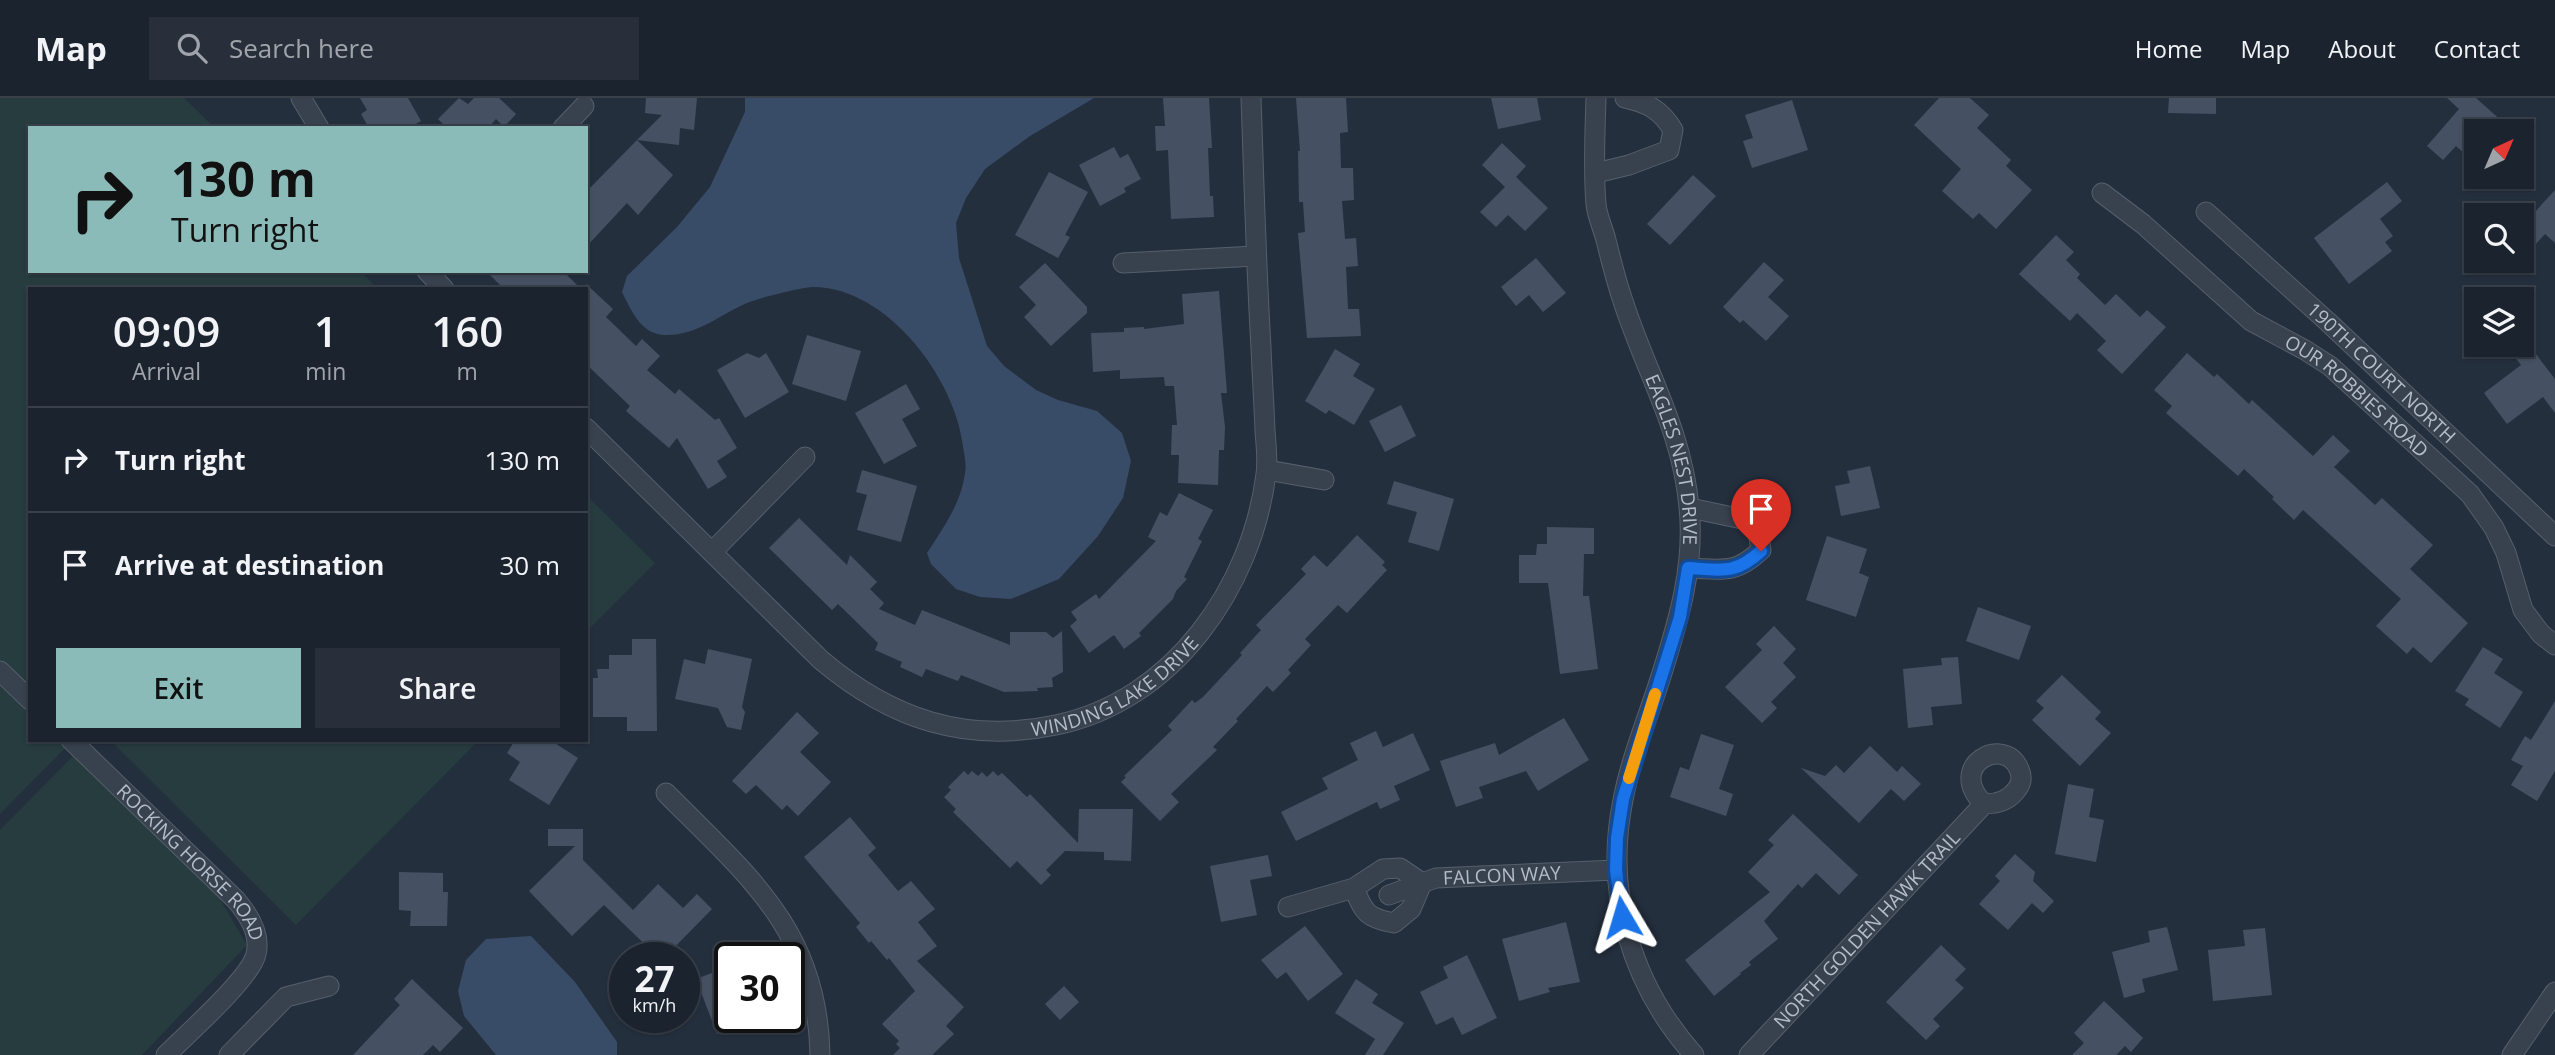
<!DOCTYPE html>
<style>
body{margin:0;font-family:"Open Sans",sans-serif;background:#282f3a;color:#f1f3f6;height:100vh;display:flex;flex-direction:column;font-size:26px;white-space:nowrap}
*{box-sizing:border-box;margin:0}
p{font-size:23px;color:#a0a4aa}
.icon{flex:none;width:38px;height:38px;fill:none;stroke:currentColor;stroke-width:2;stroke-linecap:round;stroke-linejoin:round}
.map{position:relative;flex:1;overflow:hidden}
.details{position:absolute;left:28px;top:189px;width:560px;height:455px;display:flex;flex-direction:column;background:#1b232e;border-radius:0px;box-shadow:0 2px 5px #0004,0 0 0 2px #39404a}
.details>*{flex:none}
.banner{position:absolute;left:28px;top:28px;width:560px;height:147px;border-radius:0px;box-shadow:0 2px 5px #0004,0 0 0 2px #39404a;background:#8bbbb9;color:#111;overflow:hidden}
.needle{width:46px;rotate:44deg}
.tools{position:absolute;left:2464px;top:21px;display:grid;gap:14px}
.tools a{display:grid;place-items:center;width:70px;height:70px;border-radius:0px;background:#1b232e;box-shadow:0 2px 5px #0004,0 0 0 2px #39404a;font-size:35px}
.speed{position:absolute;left:609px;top:844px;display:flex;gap:14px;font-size:35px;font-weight:700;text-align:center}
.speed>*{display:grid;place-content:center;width:91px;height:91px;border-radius:50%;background:#1b232e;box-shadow:0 2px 5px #0004,0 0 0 2px #39404a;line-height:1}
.speed small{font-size:18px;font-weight:400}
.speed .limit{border:4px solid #111;border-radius:10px;background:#fff;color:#111}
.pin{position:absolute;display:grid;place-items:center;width:60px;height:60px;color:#fff;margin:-72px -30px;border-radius:50% 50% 50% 0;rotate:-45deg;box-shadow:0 0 7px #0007}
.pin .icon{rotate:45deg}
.me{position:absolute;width:77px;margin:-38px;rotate:353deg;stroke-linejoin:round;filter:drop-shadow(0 0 5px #0008)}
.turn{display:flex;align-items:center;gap:24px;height:147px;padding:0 28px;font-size:32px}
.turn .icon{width:91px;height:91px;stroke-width:2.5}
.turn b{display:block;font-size:49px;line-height:60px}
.eta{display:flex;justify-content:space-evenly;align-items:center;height:119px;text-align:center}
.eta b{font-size:42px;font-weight:600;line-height:49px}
.cta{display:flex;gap:14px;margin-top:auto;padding:14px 28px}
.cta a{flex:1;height:80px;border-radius:0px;background:#8bbbb9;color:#111;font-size:28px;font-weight:600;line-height:80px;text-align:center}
.cta a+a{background:#282f3a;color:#f1f3f6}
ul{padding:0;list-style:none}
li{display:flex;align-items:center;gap:21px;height:105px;padding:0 28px;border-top:2px solid #39404a}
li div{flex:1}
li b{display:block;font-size:26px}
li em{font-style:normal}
header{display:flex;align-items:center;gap:42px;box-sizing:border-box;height:98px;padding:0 35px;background:#1b232e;border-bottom:2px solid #39404a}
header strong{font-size:33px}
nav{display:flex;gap:38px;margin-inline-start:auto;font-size:24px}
.search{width:490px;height:63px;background:#282f3a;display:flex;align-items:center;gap:18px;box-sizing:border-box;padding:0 24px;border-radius:0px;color:#a0a4aa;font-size:26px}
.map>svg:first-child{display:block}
</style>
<header>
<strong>Map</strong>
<div class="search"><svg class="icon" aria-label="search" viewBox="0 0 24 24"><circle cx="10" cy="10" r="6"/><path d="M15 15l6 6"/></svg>Search here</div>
<nav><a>Home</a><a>Map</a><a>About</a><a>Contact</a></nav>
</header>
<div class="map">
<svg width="2555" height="957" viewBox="0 0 2555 957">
<rect width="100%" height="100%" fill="#242f3e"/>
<path fill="#263c3f" d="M0,0H184L215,30H30V173H360L378,191H30V642H73L0,716Z
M586,397L655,465L586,534Z
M110,642H479L296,827Z
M74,657L217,796L247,847L142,957H0V732Z"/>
<path fill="#394c67" d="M745,0H1094L1030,38L985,71L966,100L956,125L959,160L987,248L1004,268L1036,292L1058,302L1097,313L1122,335L1131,363L1123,400L1098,438L1059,481L1011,501L980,499L956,491L931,466L927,455C943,430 961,406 965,375C967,367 964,357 963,348C955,281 888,190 814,189C802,189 759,200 747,205C719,217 697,238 664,237C641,236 631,212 622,194L627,178L677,129L710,89L745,14Z
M531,838L575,884L617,944V957H496L464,918L458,893L466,862L486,841Z"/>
<path fill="#455162" d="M360,0H408L421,23L409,30H369L361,16L367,12Z
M459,0L468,6L474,0H499L516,16L504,29L496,21L488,30H447L438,21Z
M646,0H697L694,32L680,30L679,47L637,42L662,17L645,15Z
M1163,0H1209L1212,50H1208L1210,98H1213L1214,119L1171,121L1168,52L1156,53L1155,28H1165Z
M1296,0H1346L1348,34L1340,35L1341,70H1353L1354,102L1342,103L1345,141L1356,140L1358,168L1346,169L1348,211H1359L1361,238L1307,240L1298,135L1305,134L1303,104H1299L1298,53H1300Z
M1491,0H1537L1541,22L1498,31Z
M1939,0H1970L1989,17L1977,30L2011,62L2006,68L2032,92L1996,131L1979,115L1973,121L1942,93L1961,71L1914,27Z
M2169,0H2216V16L2168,15Z
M2447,0H2476L2513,33H2476V66L2456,48L2443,62L2427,48L2459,11Z
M1792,2L1808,52L1752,70L1743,43L1753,40L1745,17Z
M637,42L673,77L638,117L627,105L586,149V94Z
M1502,45L1526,68L1516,79L1548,110L1525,133L1508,117L1496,129L1480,114L1505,89L1482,67Z
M1114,49L1120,60L1128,56L1141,81L1124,90L1126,94L1100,108L1079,67Z
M1049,74L1088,94L1065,137L1070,139L1058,160L1015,137Z
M1693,77L1716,98L1670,147L1647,126Z
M2387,84L2402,103L2380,121L2393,138L2385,144L2392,153L2349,186L2314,140Z
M2555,92V145L2545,136L2534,148L2522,136V128Z
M2056,137L2074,154L2066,162L2080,176L2077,180L2105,207L2116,196L2140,219L2147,212L2166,229L2122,276L2097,252L2106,243L2077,215L2070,223L2019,176Z
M1536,160L1566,195L1543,214L1529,197L1516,208L1501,189Z
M1764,164L1784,182L1768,199L1789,218L1766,243L1743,222L1740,225L1723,209Z
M1045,165L1087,209V215L1051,248L1024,219L1036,207L1019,189Z
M486,173H563L581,191H504Z
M586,186L613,211L606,219L636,248L642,241L660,258L647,272L675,296L679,291L715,322L719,320L737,350L717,363L727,379L708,391L677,340L669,350L626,313L630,308L586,266Z
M1219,193L1227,295H1221L1225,329L1224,352H1219L1218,387L1178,385L1179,357H1171L1172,327H1177L1174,288H1165L1164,279L1120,281V272L1093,274L1091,235L1124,234V230L1144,229V231L1184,226L1182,196Z
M807,237L861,253L846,303L792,286Z
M2529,247L2555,281V315L2543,299L2507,326L2484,295L2521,267L2514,258Z
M1335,251L1360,266L1353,278L1375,291L1354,327L1329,312L1326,316L1305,303Z
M747,255L759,260L766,255L789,294L745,320L717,272Z
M2187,255L2214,279L2217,276L2249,306L2252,302L2313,358L2333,337L2350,353L2334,369L2375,407L2382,400L2433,447L2410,471L2468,525L2431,565L2413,549L2407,556L2376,528L2401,501L2303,412L2294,422L2272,401L2274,399L2244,371L2238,378L2166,315L2172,308L2154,292Z
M906,286L920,311L902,321L917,348L884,366L855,315Z
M1401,307L1416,338L1385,354L1369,323Z
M1870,368L1880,410L1841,418L1835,388L1850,385L1847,373Z
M862,372L917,388L901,444L857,432L867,397L856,394Z
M1394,383L1454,401L1439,453L1408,444L1417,414L1387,406Z
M1179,395L1213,412L1198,441L1202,443L1184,479L1187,481L1176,493L1173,501L1139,535L1141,538L1124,551L1114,537L1089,555L1070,528L1077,522L1071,514L1096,496L1099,501L1156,443L1148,439L1160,414L1167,418Z
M799,420L847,467L850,457L877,484L870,491L884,505L879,511L915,527L922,512L1010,547V534H1046L1053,540L1062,533L1063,574L1052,580L1053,589L1037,590L1038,593L1004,594L961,577L958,583L926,571L922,579L900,569L902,564L875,552L878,545L838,506L832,512L769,450Z
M1547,429L1594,430V456H1584L1583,498H1589L1598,571L1560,576L1548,485H1519V457H1536L1537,446H1547Z
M1357,437L1385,464L1382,467L1387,472L1347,515L1338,507L1305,541L1311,547L1288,572L1291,575L1273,594L1267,588L1236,621L1238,623L1213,649L1217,652L1171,696L1179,704L1160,723L1121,684L1126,679L1124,678L1172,632L1168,628L1192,602L1195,605L1203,599L1242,557L1240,555L1261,532L1256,527L1306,476L1301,471L1314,457L1327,469Z
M1827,438L1867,451L1859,475L1869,479L1856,519L1806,502Z
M1978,509L2031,528L2019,562L1966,543Z
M1774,528L1796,551L1783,565L1796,579L1771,604L1777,610L1762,625L1725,589L1762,552L1756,546Z
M632,541H656L657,633H627V619H593V580H598L597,571H609V557H632Z
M2483,549L2503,561L2494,575L2523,594L2500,630L2465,607L2469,601L2455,593Z
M708,551L752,561L742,609L745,614L741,632L727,629L718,610L675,601L684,561L705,566Z
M1958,559L1962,606L1931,609L1933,627L1908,630L1903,571L1942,567L1941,560Z
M2062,577L2101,614L2095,621L2111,635L2080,668L2032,622L2044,610L2036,603Z
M2555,603V673L2537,703L2511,687L2523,668L2511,662L2525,638L2531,642Z
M797,614L819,635L800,654L831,684L798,718L787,707L782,712L756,687L746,696L732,683Z
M1564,620L1589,662L1538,693L1526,673L1479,689L1483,700L1456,709L1440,663L1495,645L1499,657Z
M1376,633L1383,649L1413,635L1430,672L1394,688L1400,702L1380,711L1377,704L1296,743L1281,714L1328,691L1322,680L1358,662L1350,645Z
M1701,636L1734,647L1719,691L1733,696L1726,718L1670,699L1680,669L1689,672Z
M515,642H550L578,660L549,707L509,682L520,664L507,655Z
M1870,648L1897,674L1902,668L1921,686L1904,703L1891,691L1859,725L1801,670L1825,678L1836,667L1844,675Z
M964,673L968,677L972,673L978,678L982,674L987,679L993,673L998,678L1002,675L1027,699L1030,696L1078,745L1079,711H1133L1131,763L1104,762V754L1065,753L1046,772L1051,777L1041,787L1017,763L1010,770L953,714L956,711L944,699L951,692L948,689Z
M2068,686L2094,691L2089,719L2104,722L2096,764L2055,756Z
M1793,716L1858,777L1839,797L1816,775L1802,790L1798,786L1764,823L1778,841L1749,864L1751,867L1740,875L1741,876L1714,898L1685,862L1770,794L1748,774L1774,747L1768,742Z
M850,719L876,750L868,757L898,793L911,783L935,811L918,824L937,848L917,863L964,909L946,928L954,936L932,957H893L900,950L896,946L899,943L882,926L915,893L889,860L887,862L871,843L869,845L856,829L860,825L804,759Z
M548,731H583V762L633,812L658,786L683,810L697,796L712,811L665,859H658L604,807L572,838L529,793L575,748H548Z
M2015,756L2035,774L2033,783L2054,803L2043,815L2032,805L2008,832L1979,806L2000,783L1995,778Z
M1268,757L1272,778L1250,782L1257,817L1221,824L1210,768Z
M399,774L443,775V794H448L447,828H410L411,813L399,812Z
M1566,824L1580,884L1548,890L1550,894L1519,903L1502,841Z
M1305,828L1343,876L1308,903L1286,874L1277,881L1261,862Z
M2167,829L2178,872L2142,881L2145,894L2124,900L2112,854L2150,844L2148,833Z
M2265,830L2272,897L2213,903L2208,852L2245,848L2243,832Z
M1941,847L1966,871L1955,882L1964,890L1933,921L1940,928L1926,942L1886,904Z
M1467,857L1497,920L1462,937L1453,919L1436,927L1420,894L1448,880L1443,869Z
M730,868V919L758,920L717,936L696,881Z
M412,881L463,930L440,954L433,947L423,957H353L400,907L394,901Z
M1356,881L1378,896L1372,905L1404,925L1383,957H1365L1375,941L1335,915Z
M1064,888L1079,904L1060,922L1045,906Z
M2104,903L2143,940L2131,954L2125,948L2116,957H2072L2084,945L2074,935Z"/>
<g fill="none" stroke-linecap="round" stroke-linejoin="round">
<defs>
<g id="minor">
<path d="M301,0L319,30"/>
<path id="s1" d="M1596,0C1595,35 1593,71 1596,106C1597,118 1603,130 1606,142C1611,162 1616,183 1623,203C1646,275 1682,331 1689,409C1695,467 1679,521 1662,575C1649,617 1631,659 1623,702C1604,795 1631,886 1694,957"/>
<path d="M563,30L584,8"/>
<path d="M1596,75L1629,67L1669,52L1673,32C1661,12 1648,5 1625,0"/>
<path id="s2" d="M2102,95L2143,126L2251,223L2305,252L2330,268L2470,396L2494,430L2506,455L2523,512L2541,536L2555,547"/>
<path id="s3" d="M2206,114L2328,224L2555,438"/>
<path d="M1123,165L1256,158"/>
<path d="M427,173L444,191"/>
<path id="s4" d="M586,330L821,562C891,621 965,646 1056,627C1173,603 1252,489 1266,376C1268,362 1266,347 1265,333C1264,305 1262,277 1261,249C1256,166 1254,83 1251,0"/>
<path d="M1267,372L1324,382"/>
<path d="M712,454L805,359"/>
<path d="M1688,470C1722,471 1735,477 1761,452L1758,434L1747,422L1690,410"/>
<path d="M0,573L30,602"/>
<path id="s5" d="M71,642L236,802C248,816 261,836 256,856C251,880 186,937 166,957"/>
<path d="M666,695C747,777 818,832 820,957"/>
<path id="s6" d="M1389,797L1436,780L1616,772"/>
<path d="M1288,809L1354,790L1383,771L1400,770L1422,785L1411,811L1394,825C1367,820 1364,815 1354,790"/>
<path d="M229,957L286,899L329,888"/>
<path id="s7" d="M1749,957L1984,706C1997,706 2009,703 2017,691C2022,685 2022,678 2019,671C2004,636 1945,668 1984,706"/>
<path d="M2512,957L2555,894"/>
</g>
</defs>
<use href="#minor" stroke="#565f6c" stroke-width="21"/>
<use href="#minor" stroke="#38414e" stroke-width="19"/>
</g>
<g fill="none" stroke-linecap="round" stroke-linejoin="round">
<defs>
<path id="route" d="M1622,819L1616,772L1617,740L1623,701L1680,519L1688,470C1722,472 1735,477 1761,453"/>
</defs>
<use href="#route" stroke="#114b97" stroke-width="18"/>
<use href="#route" stroke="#1a73e8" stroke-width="12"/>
<path stroke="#f59e0b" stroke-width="12" d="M1629,680L1655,596"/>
</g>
<g text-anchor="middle" stroke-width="5" stroke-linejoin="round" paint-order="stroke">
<g font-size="19" fill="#b4bcc9" stroke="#1d2633">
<text dy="7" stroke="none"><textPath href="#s3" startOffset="238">190TH COURT NORTH</textPath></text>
<text dy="7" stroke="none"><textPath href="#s2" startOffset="327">OUR ROBBIES ROAD</textPath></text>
<text dy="7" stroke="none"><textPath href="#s1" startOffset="374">EAGLES NEST DRIVE</textPath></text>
<text dy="7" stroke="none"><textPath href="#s4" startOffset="654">WINDING LAKE DRIVE</textPath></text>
<text dy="7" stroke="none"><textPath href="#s5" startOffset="172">ROCKING HORSE ROAD</textPath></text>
<text dy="7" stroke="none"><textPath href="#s6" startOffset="116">FALCON WAY</textPath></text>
<text dy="7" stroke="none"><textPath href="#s7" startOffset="172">NORTH GOLDEN HAWK TRAIL</textPath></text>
</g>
</g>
</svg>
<div class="tools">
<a><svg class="needle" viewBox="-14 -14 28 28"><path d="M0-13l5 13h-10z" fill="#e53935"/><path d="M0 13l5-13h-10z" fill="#a0a4aa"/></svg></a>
<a><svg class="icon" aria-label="search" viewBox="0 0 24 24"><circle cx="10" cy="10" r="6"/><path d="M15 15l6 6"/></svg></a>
<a><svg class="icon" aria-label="layers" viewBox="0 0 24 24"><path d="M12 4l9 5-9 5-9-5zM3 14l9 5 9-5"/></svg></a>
</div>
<div class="speed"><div>27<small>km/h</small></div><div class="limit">30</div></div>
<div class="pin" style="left:1761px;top:453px;background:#d93025"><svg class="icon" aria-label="arrive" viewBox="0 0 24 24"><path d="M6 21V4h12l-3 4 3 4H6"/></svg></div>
<svg class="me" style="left:1622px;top:819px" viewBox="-20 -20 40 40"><path d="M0-17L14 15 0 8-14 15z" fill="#1a73e8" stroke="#fff" stroke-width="4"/></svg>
<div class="banner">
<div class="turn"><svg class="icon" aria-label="right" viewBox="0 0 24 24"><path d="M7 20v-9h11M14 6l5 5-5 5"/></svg><div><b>130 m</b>Turn right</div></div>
</div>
<section class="details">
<div class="eta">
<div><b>09:09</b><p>Arrival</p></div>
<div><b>1</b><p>min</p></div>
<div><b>160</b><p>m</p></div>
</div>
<ul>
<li><svg class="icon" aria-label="right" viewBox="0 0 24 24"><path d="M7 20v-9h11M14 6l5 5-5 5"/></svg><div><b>Turn right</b></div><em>130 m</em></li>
<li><svg class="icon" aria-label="arrive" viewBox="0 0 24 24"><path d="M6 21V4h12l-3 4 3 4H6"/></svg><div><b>Arrive at destination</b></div><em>30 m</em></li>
</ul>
<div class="cta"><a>Exit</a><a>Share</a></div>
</section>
</div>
